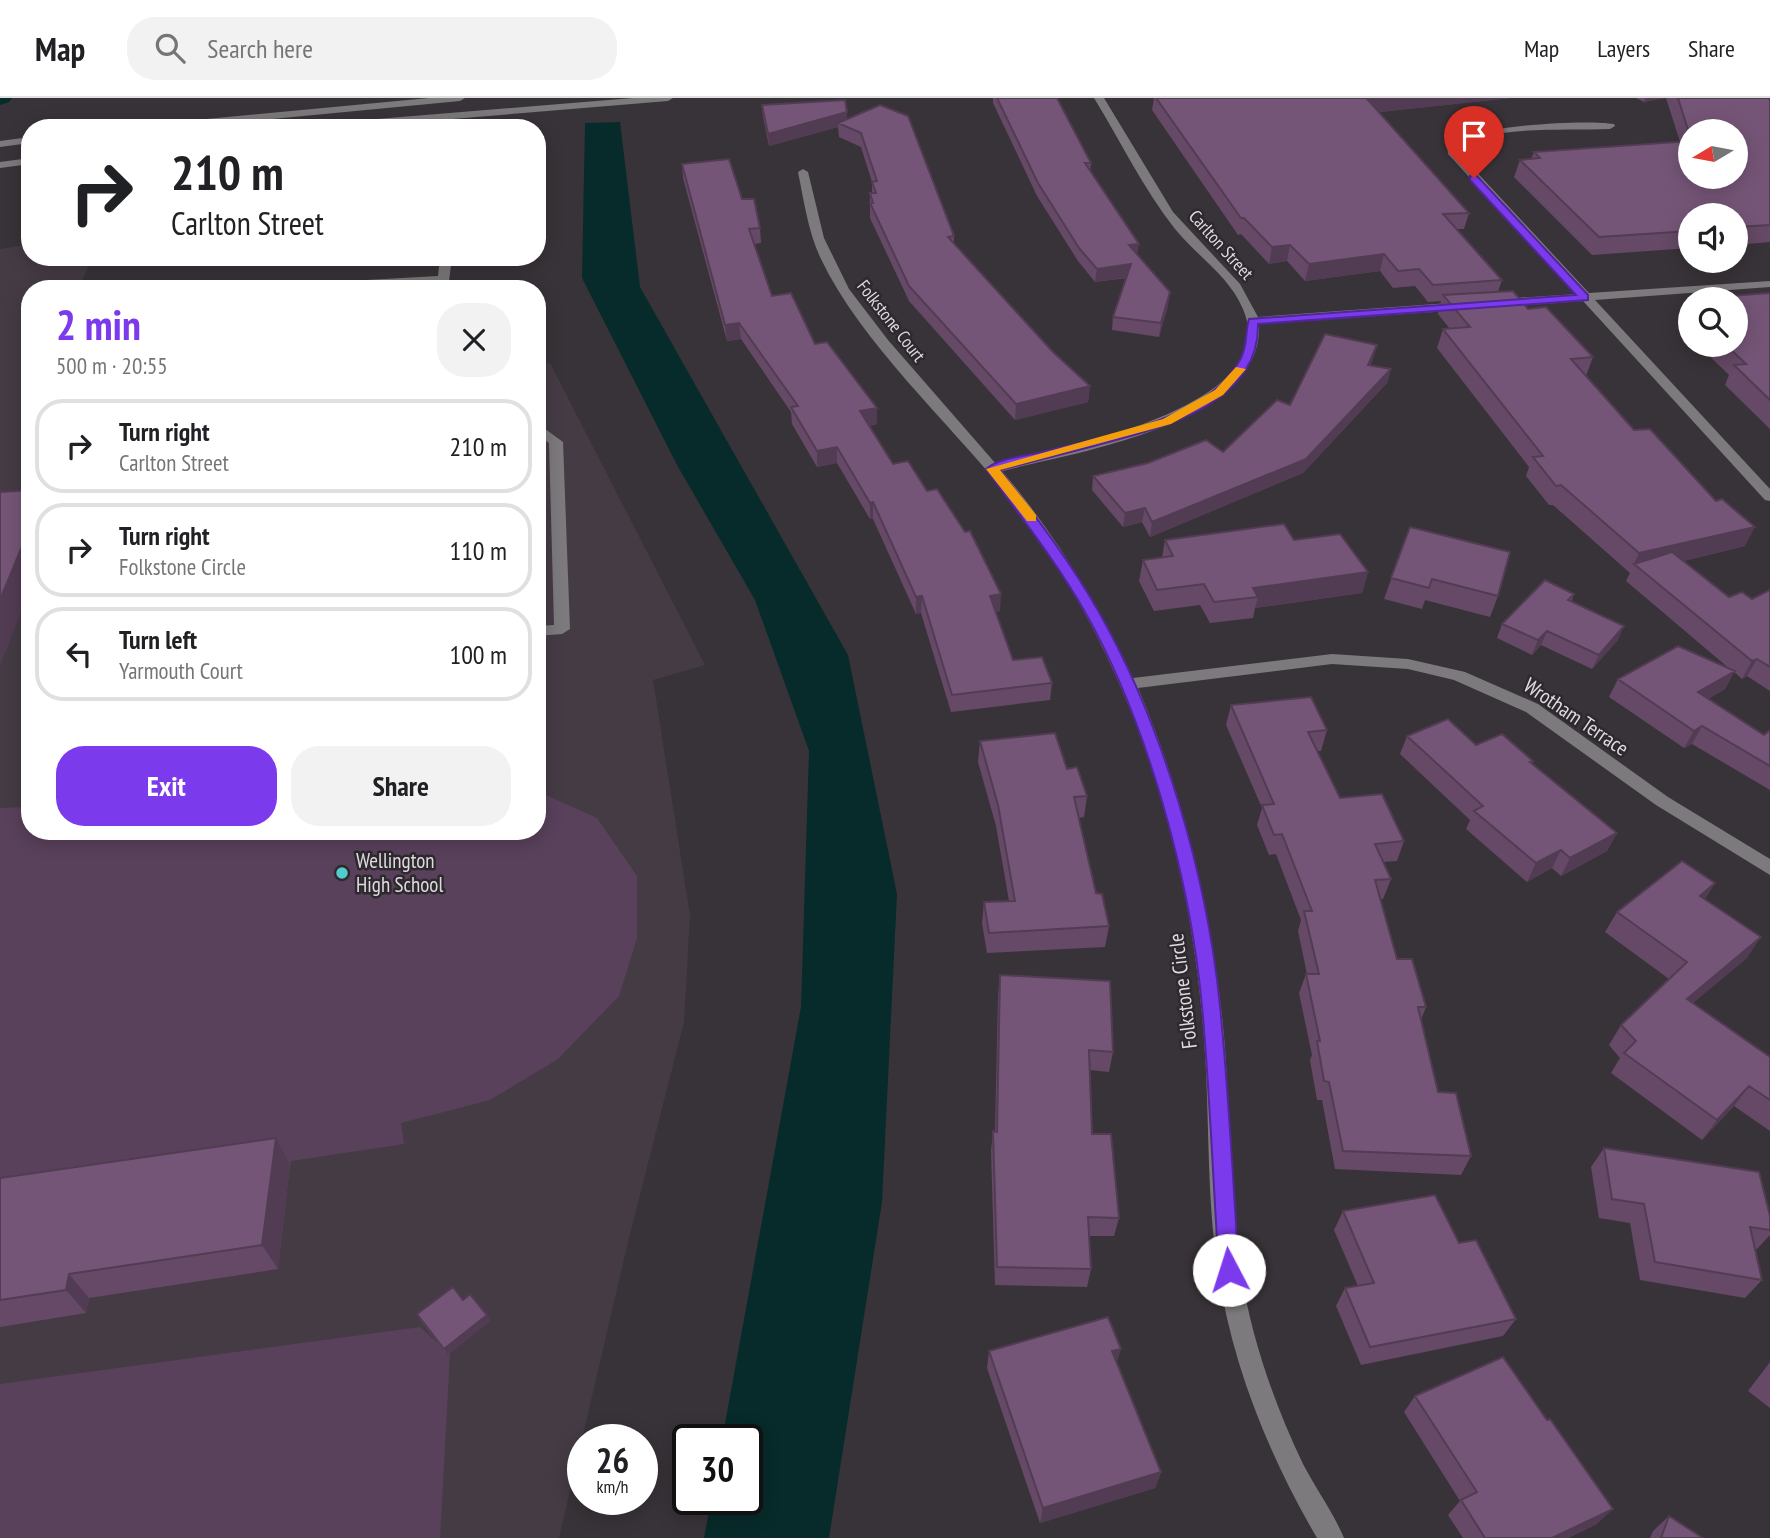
<!DOCTYPE html>
<meta charset="utf-8">
<style>
body{margin:0;font-family:"PT Sans Narrow",sans-serif;background:#f2f2f2;color:#202124;height:100vh;display:flex;flex-direction:column;font-size:26px;white-space:nowrap}
*{box-sizing:border-box;margin:0}
p{font-size:23px;color:#757577}
.icon{flex:none;width:38px;height:38px;fill:none;stroke:currentColor;stroke-width:2;stroke-linecap:round;stroke-linejoin:round}
.map{position:relative;flex:1;overflow:hidden}
.sheet{position:absolute;left:21px;top:182px;width:525px;height:560px;display:flex;flex-direction:column;background:#fff;border-radius:28px;box-shadow:0 4px 18px #0003}
.sheet>*{flex:none}
.banner{position:absolute;left:21px;top:21px;width:525px;height:147px;border-radius:28px;box-shadow:0 4px 18px #0003;background:#fff;color:#202124;overflow:hidden}
.needle{width:46px;rotate:260deg}
.buttons{position:absolute;left:1678px;top:21px;display:grid;gap:14px}
.buttons a{display:grid;place-items:center;width:70px;height:70px;border-radius:50%;background:#fff;box-shadow:0 4px 18px #0003;font-size:35px}
.speed{position:absolute;left:567px;top:1326px;display:flex;gap:14px;font-size:35px;font-weight:700;text-align:center}
.speed>*{display:grid;place-content:center;width:91px;height:91px;border-radius:50%;background:#fff;box-shadow:0 4px 18px #0003;line-height:1}
.speed small{font-size:18px;font-weight:400}
.speed .limit{border:4px solid #111;border-radius:10px;background:#fff;color:#111}
.pin{position:absolute;display:grid;place-items:center;width:60px;height:60px;color:#fff;margin:-72px -30px;border-radius:50% 50% 50% 0;rotate:-45deg;box-shadow:0 0 7px #0007}
.pin .icon{rotate:45deg}
.me{position:absolute;width:77px;margin:-38px;rotate:355deg;stroke-linejoin:round;filter:drop-shadow(0 0 5px #0008)}
.turn{display:flex;align-items:center;gap:24px;height:147px;padding:0 35px;font-size:32px}
.turn .icon{width:91px;height:91px;stroke-width:2.5}
.turn b{display:block;font-size:49px;line-height:60px}
.round{display:grid;place-items:center;flex:none;width:74px;height:74px;border-radius:28px;background:#f2f2f2}
.headline{display:flex;align-items:center;justify-content:space-between;height:119px;padding:0 35px}
h1{font-size:42px;font-weight:700;line-height:52px;color:#7c3aed}
.action{display:flex;gap:14px;margin-top:auto;padding:14px 35px}
.action a{flex:1;height:80px;border-radius:28px;background:#7c3aed;color:#fff;font-size:28px;font-weight:700;line-height:80px;text-align:center}
.action a+a{background:#f2f2f2;color:#202124}
ul{padding:0;list-style:none}
li{display:flex;align-items:center;gap:21px;height:94px;margin:0 14px 10px;padding:0 21px;border:4px solid #e0e0e0;border-radius:28px}
li div{flex:1}
li b{display:block;font-size:26px}
li em{font-style:normal}
header{display:flex;align-items:center;gap:42px;box-sizing:border-box;height:98px;padding:0 35px;background:#fff;border-bottom:2px solid #e0e0e0}
header strong{font-size:33px}
nav{display:flex;gap:38px;margin-inline-start:auto;font-size:24px}
.search{width:490px;height:63px;background:#f2f2f2;display:flex;align-items:center;gap:18px;box-sizing:border-box;padding:0 24px;border-radius:28px;color:#757577;font-size:26px}
.map>svg:first-child{display:block}
</style>
<header>
<strong>Map</strong>
<div class="search"><svg class="icon" aria-label="search" viewBox="0 0 24 24"><circle cx="10" cy="10" r="6"/><path d="M15 15l6 6"/></svg>Search here</div>
<nav><a>Map</a><a>Layers</a><a>Share</a></nav>
</header>
<div class="map">
<svg width="1770" height="1440" viewBox="0 0 1770 1440">
<rect width="100%" height="100%" fill="#383338"/>
<path fill="#453b45" d="M30,146V159H93L78,191H30V733H537V266L550,265L705,567L653,582L690,817L684,924L628,1144L559,1440H0V151Z"/>
<path fill="#59415b" d="M30,682V733H537V693L597,720L637,778V840L619,898L558,961L490,1002L401,1025L404,1046L291,1063L273,1171L0,1207V710L22,709Z
M420,1229L450,1256L440,1440H0V1286Z"/>
<path fill="#072b2a" d="M620,24L640,189L848,557L897,796L882,1104L829,1440H704L711,1402H747V1342H722L801,909L809,653L755,502L677,367L582,180L585,25Z"/>
<g fill="none" stroke-linecap="round" stroke-linejoin="round">
<path fill="#072b2a" fill-rule="evenodd" d="M0,0H12L9,4L0,7Z"/>
<path fill="#7c7a7c" fill-rule="evenodd" d="M429,0H465L460,3L177,30H138L143,27Z
M633,0H673L668,3L343,30H299L304,27Z
M1094,0H1104L1173,114L1240,186L1258,219L1463,204L1469,208L1463,212L1259,226C1265,326 1072,355 1002,373C1055,436 1097,505 1133,580L1332,556L1408,561L1465,574L1538,606L1668,699L1770,761V777L1656,707L1526,614L1454,582L1408,571L1332,566L1138,590C1185,700 1213,819 1224,938C1231,1017 1227,1097 1241,1175C1252,1242 1274,1305 1303,1366C1316,1391 1333,1414 1344,1440H1317C1269,1358 1232,1267 1218,1173C1206,1096 1210,1018 1204,941C1196,829 1172,715 1130,611C1099,534 1058,462 1007,397C949,324 861,245 821,161C808,134 804,103 798,74L803,71L808,74L824,140L849,191L888,242L996,366C1055,352 1286,310 1243,211C1229,178 1197,158 1175,131C1143,90 1121,44 1094,0Z
M1614,26L1615,28L1610,31C1565,33 1496,27 1457,48V53L1589,195L1770,183V189L1595,202L1770,391V403L1765,402L1583,203L1501,209L1495,205L1501,201L1577,196L1448,56L1447,47C1469,28 1583,21 1614,26Z
M30,39V45L0,49V43Z
M30,60V66L0,70V64Z
M116,159L127,161L212,159L206,162L120,168L114,165Z
M440,159H452L448,191H436L437,185L339,191H270L276,187L438,178Z
M537,325L563,344L570,531L562,536L537,538V528L554,527L549,345L537,336Z"/>
</g>
<path fill="#654966" fill-rule="evenodd" d="M993,0H1057L1091,65L1090,74L1137,157L1168,208L1159,239L1112,232L1113,219L1127,180L1095,184L1078,163L1037,98L993,5Z
M1154,0H1511L1379,14L1469,115L1464,131H1457L1502,182L1498,194L1528,211L1593,259L1586,278L1634,332L1745,448L1683,463L1729,499L1752,501L1770,492V593L1747,578L1742,581L1734,574L1725,591L1708,601L1764,637L1770,632V692L1692,646L1684,650L1609,599L1618,581L1731,572L1626,483L1630,475L1553,407H1549L1526,378L1529,369L1437,250L1443,231H1450L1438,216L1441,203L1428,204L1415,188L1393,190L1380,173L1305,183L1287,163L1269,166L1241,136L1238,137L1152,12Z
M1636,0H1665L1644,4Z
M1666,0H1768L1770,1V144L1736,147V117H1690V150L1592,157L1514,79L1520,62L1531,61L1534,54L1680,44ZM1690,33L1736,79H1690Z
M762,7L847,22L880,7L954,138V145L1053,254L1090,288L1088,304L1015,322L909,203L870,120V95H872V84L861,49L839,39L838,29L769,48L763,19Z
M682,66L742,101L760,130L761,145L754,146L772,198L815,246L877,310V326L869,328L893,366L1000,513L996,514L1013,562L1052,585L1050,602L951,614L921,515L916,516L873,421H870L837,365L817,369L792,326L791,314L741,241L727,243L683,80Z
M1770,196V331L1725,287L1729,277L1698,247H1736V201H1704L1705,200Z
M1686,207H1690V239L1678,226Z
M1373,261L1370,267L1391,271L1387,285L1303,375L1150,439L1142,424L1123,429L1092,392L1093,378L1223,354L1290,307Z
M1410,429L1498,498L1490,519L1425,502L1422,511L1384,501Z
M1165,442H1294L1368,474L1362,495L1255,510L1253,520L1210,525L1200,507L1154,513L1139,483L1143,462L1162,460Z
M1574,496L1571,504L1618,542L1592,571L1541,547L1532,557L1497,540L1502,526Z
M1231,607L1327,632L1321,653H1317L1340,700L1404,743L1397,763L1383,764L1391,781L1383,801H1380L1397,861L1426,909L1421,922L1438,994L1471,1058L1461,1077L1335,1071L1322,1002H1317L1310,962L1312,957L1299,895L1306,876H1307L1298,833L1301,822L1276,756L1269,757L1257,727L1262,710L1226,627Z
M1407,638L1476,647L1533,663L1532,666L1617,735L1607,753L1561,778L1552,770L1527,784L1466,731L1470,722L1400,656Z
M980,643L1067,671L1087,698L1084,719L1079,720L1096,795L1109,828L1105,849L987,855L982,825L984,804L1009,803L996,728L978,664Z
M1715,785L1705,801L1747,860L1692,905L1770,959V1033L1734,1008L1702,1042L1611,975L1620,960L1609,947L1621,927L1669,881L1605,834L1617,814Z
M1000,877L1113,954L1109,974L1090,972L1092,1036L1119,1120L1114,1138H1089L1091,1171L1087,1189L995,1187L991,1053L993,1033H995L998,897Z
M276,1040L290,1066L278,1171L89,1200L86,1215L0,1229V1080Z
M1604,1050L1770,1118V1137L1757,1151H1755L1762,1182L1745,1200L1640,1182L1630,1125L1599,1120L1591,1069Z
M1343,1113L1459,1145L1516,1221L1503,1238L1361,1267L1336,1208L1345,1190L1358,1188L1334,1132Z
M417,1216L487,1217L490,1223L447,1257L420,1222Z
M989,1253L1117,1264L1161,1374L1155,1390L1040,1425L987,1270Z
M1770,1264V1310L1748,1293Z
M1415,1298L1597,1426L1568,1440H1463L1448,1417L1460,1403L1404,1314Z
M1669,1418L1703,1440H1650L1653,1433Z"/>
<path fill="#523c53" d="M1372,0H1511L1363,16L1367,1Z
M1646,0H1665L1644,4Z
M847,14V26L838,25V29L769,48L768,36Z
M1139,146L1137,159L1129,147Z
M1290,147L1287,163L1269,166L1272,149Z
M1384,156L1380,173L1305,183L1309,166Z
M1131,166L1130,179L1095,184L1097,171Z
M1170,194L1168,208L1159,239L1161,225Z
M739,225L741,241L727,243L725,227Z
M1377,247L1373,261L1365,280L1368,267Z
M1391,271L1387,285L1303,375L1150,439L1152,424Z
M1090,288L1088,304L1015,322L1016,306Z
M877,310V326L860,329V313Z
M837,349V365L817,369V353Z
M873,404V421H870V405Z
M1145,410L1142,424L1123,429L1125,415Z
M30,429V491L0,568V502Z
M1755,429L1745,448L1642,472L1634,466L1639,455Z
M1368,474L1362,495L1255,510L1258,499L1253,490Z
M1001,496L1000,513L989,515L990,498Z
M922,498L921,515L916,516V499Z
M1624,528L1618,542L1592,571L1599,557Z
M1547,533L1541,547L1532,557L1538,542Z
M1757,561L1747,578L1742,581L1752,563Z
M1735,573L1725,591L1688,612L1698,594Z
M1702,628L1692,646L1684,650L1694,633Z
M1617,735L1607,753L1561,778L1570,760Z
M1561,752L1552,770L1527,784L1536,765Z
M1715,785L1702,806L1700,798Z
M1761,839L1747,860L1673,922L1687,901Z
M1749,988L1734,1008L1702,1042L1717,1022Z
M276,1040L290,1066L278,1171L262,1147Z
M69,1176L89,1200L86,1215L66,1192Z
M487,1217L490,1223L447,1257L444,1251Z
M1121,1251L1116,1268L1112,1253Z
M1161,1374L1155,1390L1040,1425L1043,1410Z
M1613,1411L1597,1426L1568,1440H1552Z"/>
<path fill="#755577" stroke="#523c53" stroke-width="2" d="M997,0H1057L1091,65H1085L1139,146L1129,147L1170,194L1161,225L1113,219L1131,166L1097,171L1079,150L1038,85Z
M1156,0H1372L1367,1L1469,115L1443,116L1502,182L1433,187L1419,171L1398,173L1384,156L1309,166L1290,147L1272,149L1244,120H1241Z
M1678,0H1768L1770,1V127L1736,129V117H1690V133L1599,139L1520,62L1540,60L1534,54L1690,43V79H1736V33H1690V38Z
M845,2L847,14L768,36L762,7Z
M880,7L908,18L954,138L948,139L1053,254L1090,288L1016,306L909,188L870,105H873L870,95H876L872,84L877,83L861,35L838,25Z
M729,61L742,101H754L760,130L749,131L772,198L791,195L815,246L827,244L877,310L860,313L893,366L908,363L927,393L937,391L965,434L970,433L1001,496L990,498L1013,562L1042,559L1052,585L952,597L922,498L916,499L873,404L870,405L837,349L817,353L791,309L798,308L739,225L725,227L682,66Z
M1513,193L1528,211L1546,209L1593,259L1571,261L1634,332L1650,331L1716,403L1722,401L1755,429L1639,455L1561,387L1556,388L1533,359L1543,358L1443,231L1470,229L1443,197Z
M1769,195L1770,196V302L1734,267L1746,266L1726,247H1736V201H1706L1705,200Z
M1325,236L1377,247L1368,267L1391,271L1306,361L1152,424L1145,410L1125,415L1093,378L1148,365L1206,342L1223,354L1277,302L1290,307Z
M30,392V429L0,502V394Z
M1284,426L1294,442L1340,436L1368,474L1253,490L1258,499L1214,504L1204,486L1157,492L1143,462L1173,458L1165,442Z
M1410,429L1510,454L1498,498L1432,481L1429,490L1391,480Z
M1672,454L1729,499L1742,494L1752,501L1770,492V569L1757,561L1752,563L1634,466Z
M1545,482L1574,496L1568,502L1624,528L1599,557L1547,533L1538,542L1502,526Z
M1678,548L1735,573L1698,594L1764,637L1770,632V668L1702,628L1694,633L1618,581Z
M1311,599L1327,632L1308,634L1340,700L1382,696L1404,743L1375,746L1391,781L1375,782L1397,861H1412L1426,909H1418L1438,994L1456,995L1471,1058L1343,1053L1329,984L1324,983L1317,943H1320L1306,876H1319L1304,813H1312L1282,736L1274,737L1262,707L1274,706L1231,607Z
M1448,621L1476,647L1502,636L1533,663L1530,664L1617,735L1570,760L1561,752L1536,765L1474,713L1483,708L1407,638Z
M1055,635L1067,671L1077,669L1087,698L1074,699L1096,795L1102,796L1109,828L989,835L984,804L1015,803L998,707L980,643Z
M1682,763L1715,785L1700,798L1761,839L1687,901L1770,959V1002L1749,988L1717,1022L1624,955L1636,943L1621,927L1687,864L1617,814Z
M1000,877L1110,883L1113,954L1089,952L1092,1036H1111L1119,1120L1088,1119L1091,1171L997,1169L993,1033L997,1034Z
M276,1040L262,1147L69,1176L66,1192L0,1202V1080Z
M1604,1050L1759,1074L1770,1118V1132L1750,1129L1762,1182L1655,1164L1644,1106L1612,1101Z
M1435,1097L1459,1145L1476,1142L1516,1221L1370,1249L1345,1190L1374,1185L1343,1113Z
M453,1189L463,1202L470,1196L487,1217L444,1251L417,1216Z
M1108,1219L1121,1251L1112,1253L1161,1374L1043,1410L989,1253Z
M1503,1259L1547,1322L1550,1321L1613,1411L1552,1440H1485L1461,1402L1477,1394L1415,1298Z
M1669,1418L1703,1440H1661Z"/>
<path fill="#7c3aed" stroke="#51269a" stroke-width="2" d="M1470,78H1477L1588,197V202L1258,226C1260,308 1157,331 1094,348C1063,356 1031,364 1000,372C1036,419 1071,464 1100,516C1164,630 1207,778 1220,908C1229,996 1233,1084 1239,1172L1236,1179L1229,1182L1222,1179L1219,1172C1213,1084 1210,996 1202,908C1190,781 1148,626 1085,514C1056,463 1020,418 986,371C999,360 1025,358 1042,354C1104,338 1207,323 1240,262C1248,248 1245,234 1249,221L1576,197L1470,82Z"/>
<path fill="#f59e0b" d="M1236,269L1246,271L1223,297L1171,326L1000,372L1036,417V423H1027L986,371L1163,321L1215,292Z"/>
<circle fill="#52cdcb" stroke="#2e292e" stroke-width="2.5" cx="342" cy="775" r="7"/>
<g text-anchor="middle" stroke-width="5" stroke-linejoin="round" paint-order="stroke">
<g font-size="18" fill="#dedbde" stroke="#2e292e">
<text transform="translate(1221 147) rotate(48)" y="6">Carlton Street</text>
<text transform="translate(891 223) rotate(52)" y="6">Folkstone Court</text>
</g>
<g font-size="21" fill="#dedbde" stroke="#2e292e">
<text transform="translate(1576 619) rotate(34)" y="7">Wrotham Terrace</text>
<text transform="translate(1183 893) rotate(-97)" y="7">Folkstone Circle</text>
</g>
<g font-size="21" fill="#dedbde" stroke="#2e292e" text-anchor="start">
<text x="356" y="770">Wellington<tspan x="356" dy="24">High School</tspan></text>
</g>
</g>
</svg>
<div class="buttons">
<a><svg class="needle" viewBox="-14 -14 28 28"><path d="M0-13l5 13h-10z" fill="#e53935"/><path d="M0 13l5-13h-10z" fill="#757577"/></svg></a>
<a><svg class="icon" aria-label="sound" viewBox="0 0 24 24"><path d="M4 9h4l5-4v14l-5-4H4zM17 9q2 3 0 6"/></svg></a>
<a><svg class="icon" aria-label="search" viewBox="0 0 24 24"><circle cx="10" cy="10" r="6"/><path d="M15 15l6 6"/></svg></a>
</div>
<div class="speed"><div>26<small>km/h</small></div><div class="limit">30</div></div>
<div class="pin" style="left:1474px;top:80px;background:#d93025"><svg class="icon" aria-label="arrive" viewBox="0 0 24 24"><path d="M6 21V4h12l-3 4 3 4H6"/></svg></div>
<svg class="me" style="left:1229px;top:1172px" viewBox="-20 -20 40 40"><circle r="19" fill="#fff"/><path d="M0-13L10 11 0 6-10 11z" fill="#7c3aed"/></svg>
<div class="banner">
<div class="turn"><svg class="icon" aria-label="right" viewBox="0 0 24 24"><path d="M7 20v-9h11M14 6l5 5-5 5"/></svg><div><b>210 m</b>Carlton Street</div></div>
</div>
<section class="sheet">
<div class="headline"><div><h1>2 min</h1><p>500 m · 20:55</p></div><a class="round"><svg class="icon" aria-label="close" viewBox="0 0 24 24"><path d="M6 6l12 12M18 6L6 18"/></svg></a></div>
<ul>
<li><svg class="icon" aria-label="right" viewBox="0 0 24 24"><path d="M7 20v-9h11M14 6l5 5-5 5"/></svg><div><b>Turn right</b><p>Carlton Street</p></div><em>210 m</em></li>
<li><svg class="icon" aria-label="right" viewBox="0 0 24 24"><path d="M7 20v-9h11M14 6l5 5-5 5"/></svg><div><b>Turn right</b><p>Folkstone Circle</p></div><em>110 m</em></li>
<li><svg class="icon" aria-label="left" viewBox="0 0 24 24"><path d="M17 20v-9H6M10 6l-5 5 5 5"/></svg><div><b>Turn left</b><p>Yarmouth Court</p></div><em>100 m</em></li>
</ul>
<div class="action"><a>Exit</a><a>Share</a></div>
</section>
</div>
